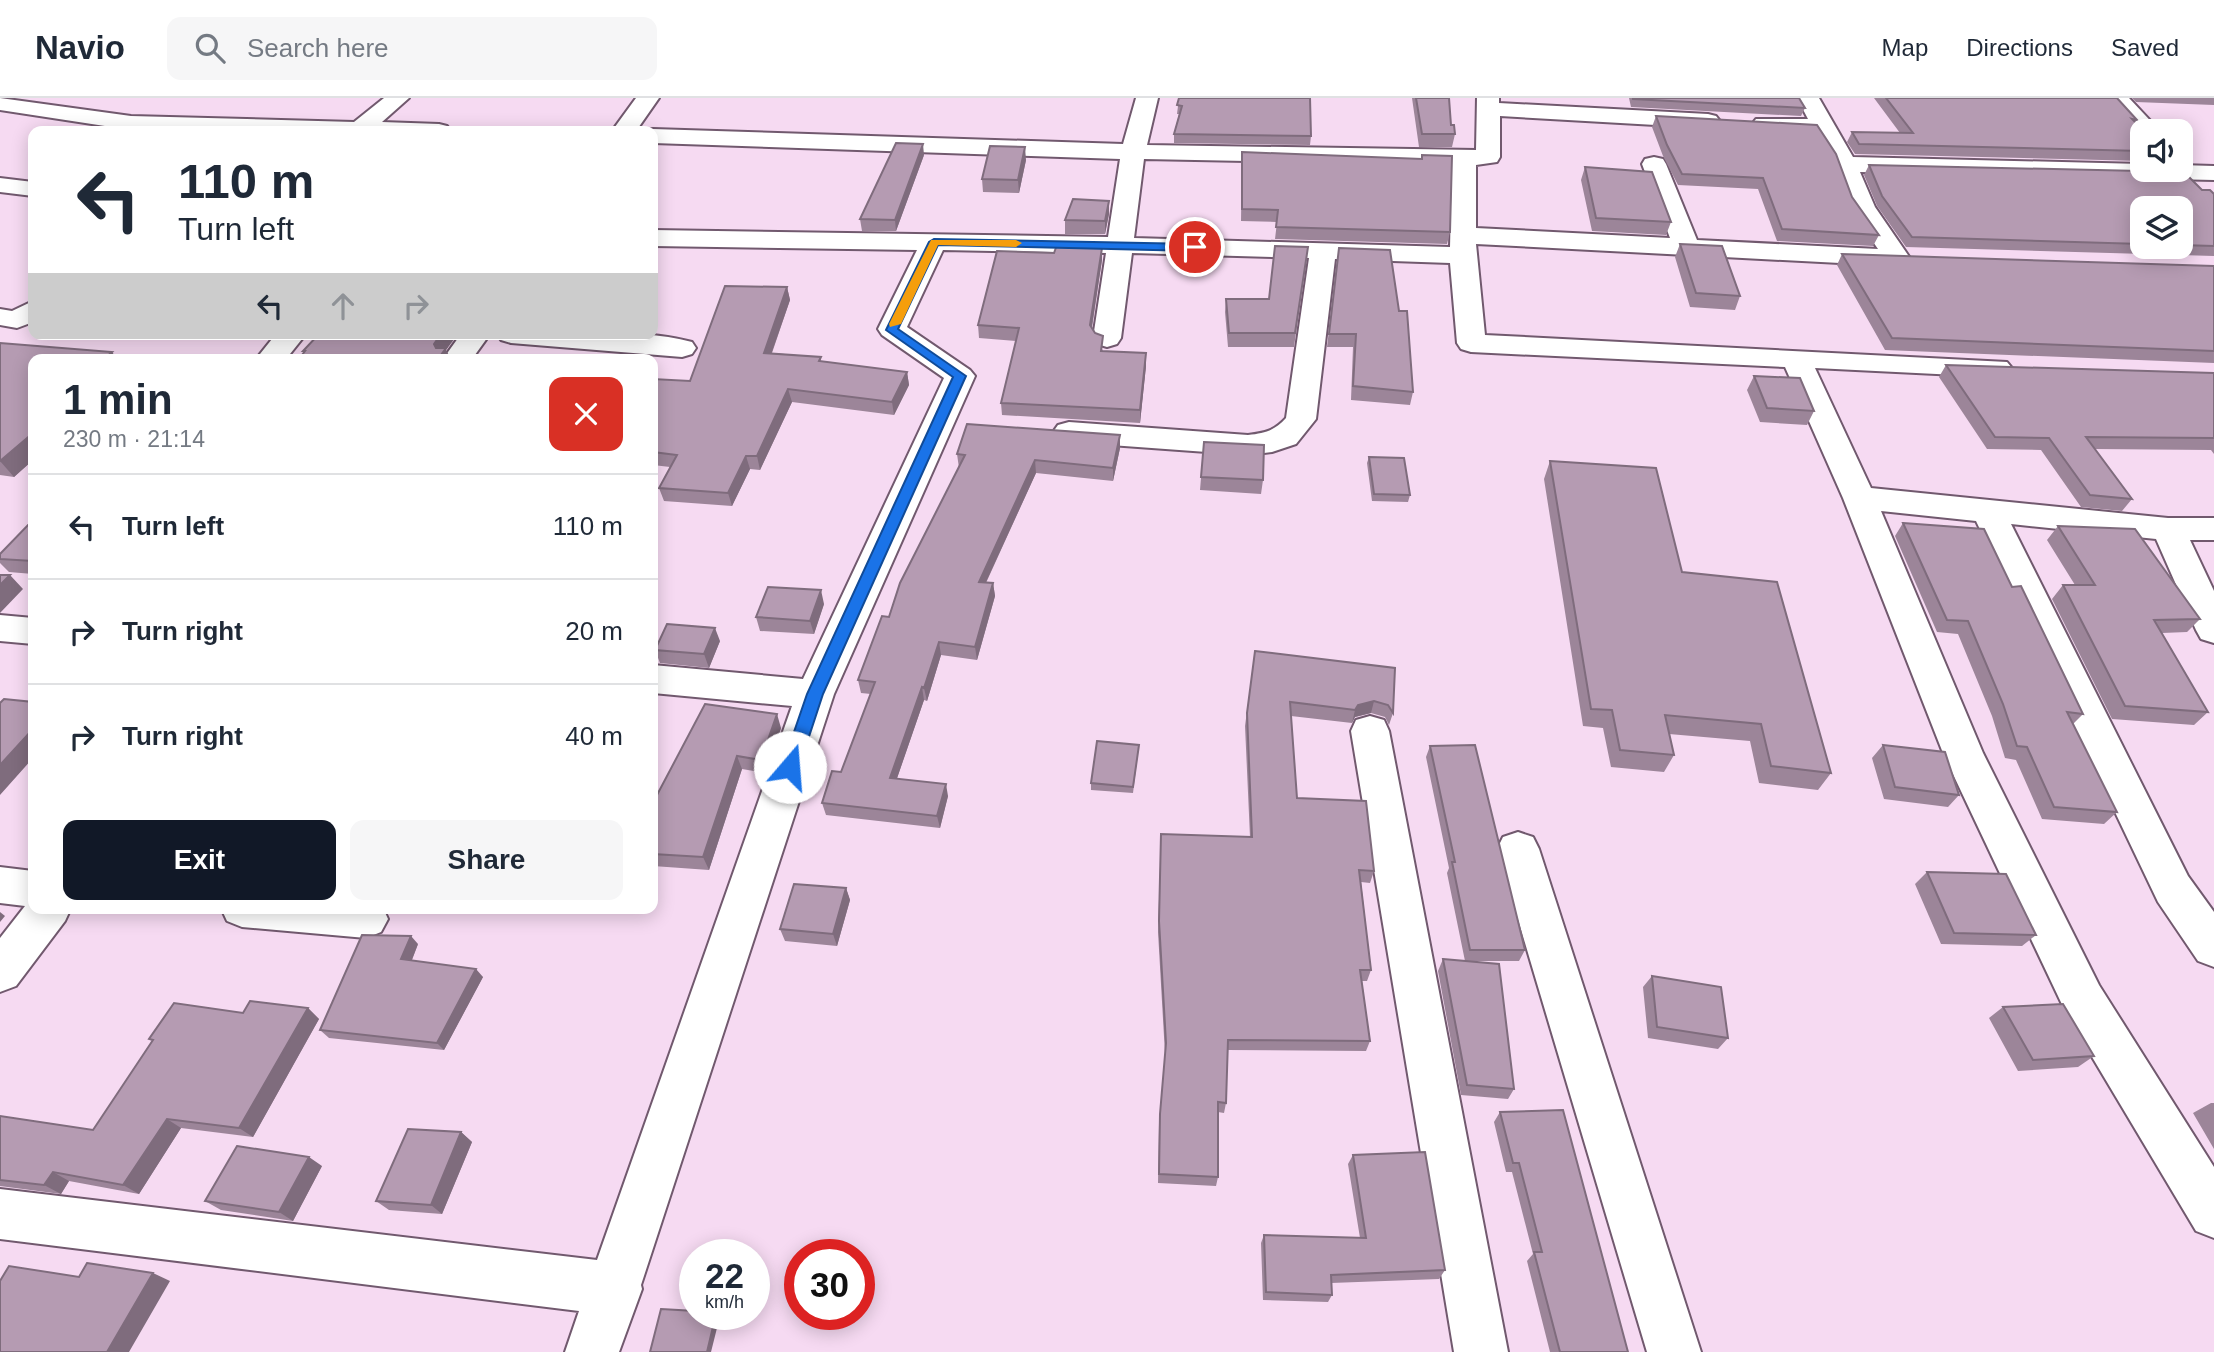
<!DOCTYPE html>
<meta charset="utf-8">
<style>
body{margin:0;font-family:Arial,sans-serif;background:#f6f6f7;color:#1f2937;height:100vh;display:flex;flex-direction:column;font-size:26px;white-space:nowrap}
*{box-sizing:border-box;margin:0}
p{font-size:23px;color:#747a83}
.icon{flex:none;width:38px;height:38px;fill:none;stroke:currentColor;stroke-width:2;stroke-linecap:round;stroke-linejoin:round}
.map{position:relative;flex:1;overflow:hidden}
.drawer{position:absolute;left:28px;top:256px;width:630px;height:560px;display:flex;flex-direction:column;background:#fff;border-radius:14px;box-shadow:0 4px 18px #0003}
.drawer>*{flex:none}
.top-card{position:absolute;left:28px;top:28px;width:630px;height:214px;border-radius:14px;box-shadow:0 4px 18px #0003;background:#fff;color:#1f2937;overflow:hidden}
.fabs{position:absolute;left:2130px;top:21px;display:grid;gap:14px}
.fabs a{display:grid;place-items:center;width:63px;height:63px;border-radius:14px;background:#fff;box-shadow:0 4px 18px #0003;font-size:35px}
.speed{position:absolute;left:679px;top:1141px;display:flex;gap:14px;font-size:35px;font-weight:700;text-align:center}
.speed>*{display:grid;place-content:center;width:91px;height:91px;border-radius:50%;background:#fff;box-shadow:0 4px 18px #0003;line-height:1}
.speed small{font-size:18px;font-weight:400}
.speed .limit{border:10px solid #d22;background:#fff;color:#111}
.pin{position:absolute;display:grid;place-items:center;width:60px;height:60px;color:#fff;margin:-30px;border:4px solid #fff;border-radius:50%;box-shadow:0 2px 7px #0007}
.me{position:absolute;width:77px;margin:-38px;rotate:18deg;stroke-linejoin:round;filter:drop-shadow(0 0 5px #0008)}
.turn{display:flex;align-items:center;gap:24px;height:147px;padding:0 35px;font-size:32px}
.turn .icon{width:91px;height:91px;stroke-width:2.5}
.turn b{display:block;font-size:49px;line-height:60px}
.lanes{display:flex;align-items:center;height:66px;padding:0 35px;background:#0003;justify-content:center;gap:35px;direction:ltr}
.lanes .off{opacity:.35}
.round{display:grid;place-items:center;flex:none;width:74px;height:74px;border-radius:14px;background:#f6f6f7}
.headline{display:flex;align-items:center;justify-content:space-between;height:119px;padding:0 35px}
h1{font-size:42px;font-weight:700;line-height:52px}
.cta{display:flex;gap:14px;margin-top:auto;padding:14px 35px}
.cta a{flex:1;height:80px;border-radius:14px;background:#111827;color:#fff;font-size:28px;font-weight:700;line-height:80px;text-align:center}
.cta a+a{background:#f6f6f7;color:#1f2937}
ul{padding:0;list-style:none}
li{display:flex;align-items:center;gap:21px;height:105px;padding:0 35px;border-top:2px solid #e0e1e3}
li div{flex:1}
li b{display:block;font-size:26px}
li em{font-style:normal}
header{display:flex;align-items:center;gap:42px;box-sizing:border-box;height:98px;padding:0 35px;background:#fff;border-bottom:2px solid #e0e1e3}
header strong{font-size:33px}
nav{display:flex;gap:38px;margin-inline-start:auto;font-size:24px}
.search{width:490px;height:63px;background:#f6f6f7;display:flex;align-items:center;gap:18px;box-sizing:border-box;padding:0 24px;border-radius:14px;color:#747a83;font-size:26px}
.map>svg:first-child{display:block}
</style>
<header>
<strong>Navio</strong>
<div class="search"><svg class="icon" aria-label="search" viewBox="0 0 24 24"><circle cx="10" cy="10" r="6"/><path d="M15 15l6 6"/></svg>Search here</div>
<nav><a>Map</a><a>Directions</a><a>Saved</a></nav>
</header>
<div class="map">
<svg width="2214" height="1254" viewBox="0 0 2214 1254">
<rect width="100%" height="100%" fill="#f6daf2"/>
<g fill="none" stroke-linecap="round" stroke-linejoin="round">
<defs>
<path id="street" d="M0,0L131,18L354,24L384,0H409L382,24L439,26L447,28L451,33L131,32L0,12Z
M636,0H659L636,33H612Z
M1136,0H1158L1147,47L1476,52L1477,0H1499V5L1708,16L1716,18L1720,23L1716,28L1708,30L1500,18V59L1497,64L1476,67V130L1670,140L1642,66L1645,61L1654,59L1663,61L1666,66L1697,142L1878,151L1849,109L1833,66L1816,36L1764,33L1756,31L1752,26L1756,21H1808L1797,0H1819L1853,59L2142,66V72H2180V67L2214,68V82L1860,74L1875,109L1910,160L1906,166L1897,168L1476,146L1485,237L2007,264L2012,270L2007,276L1997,279L1815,270L1871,390L2168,420H2214V442H2190L2214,493V545L2201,541L2196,532L2156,441L2011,426L2188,778L2214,814V869L2198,863L2158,804L1976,423L1881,413L1983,655L2099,887L2214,1069V1140L2196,1133L2067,917L1943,655L1843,400L1785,269L1471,254L1461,251L1457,245L1450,165L1335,161L1316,321L1296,346L1272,354L1248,357L1069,344L1058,341L1053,334L1058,327L1069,324L1248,337C1265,335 1274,333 1286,320L1309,160L1132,155L1121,240L1117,246L1107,249L1097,246L1093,240L1106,155L943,152L907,229L970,272L975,278L834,596L641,1187L642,1191L619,1254H565L579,1213L0,1141V1091L597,1162L792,608L653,595V567L803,581L944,280L882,237L878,231L917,152L653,148V132L1108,139L1120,61L653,45V33H644L653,31L1123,46ZM1144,61L1452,67L1450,149L1134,140Z
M2105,0H2129L2160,33H2142V39L2140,38Z
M0,80L33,84V98L0,94Z
M33,203V224L17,230L0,227V211L12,213Z
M276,236H306L286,261H256Z
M461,236H490L472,261H443Z
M497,236C558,236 633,229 692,244L696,250L692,256L682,259L511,245L501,242Z
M0,517L33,520V546L0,543Z
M1370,618L1384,622L1389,633L1508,1254H1454L1351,633L1356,622Z
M1518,734L1533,739L1539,751L1701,1254H1647L1497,751L1503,739Z
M0,769L33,773V810H71L65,823L16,888L0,894V840L25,808L0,805Z
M221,810H383L388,821L381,834L366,840L242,829L227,823Z"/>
</defs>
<use href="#street" stroke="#71596e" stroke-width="4"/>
<use href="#street" fill="#fff" fill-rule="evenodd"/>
</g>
<path fill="#9c8599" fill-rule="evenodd" d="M1179,0L1311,38L1310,47L1174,45V36L1179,16H1177Z
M1412,0H1449L1451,27L1455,36L1452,49H1419Z
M1629,0H1799L1805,10L1801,18L1631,9Z
M1874,0H2117L2137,22L2135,25L2142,33V63L1855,56L1847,44L1852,34L1900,35Z
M2132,0H2214V7L2136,4Z
M1656,18L1852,99L1879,137L1873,148L1777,143L1758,91L1678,87L1663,58L1652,29Z
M1242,54L1421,61L1422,57L1450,134L1447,146L1275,141L1277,124L1241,123Z
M924,57L896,133H862L860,121Z
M1026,62L1019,95L983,94L982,81Z
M1869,67L2202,92L2214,96V158L1906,149L1877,108L1864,77ZM2142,110H2180V149H2142Z
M1585,69L1671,124L1666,137L1592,133L1581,82Z
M1109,116L1105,136H1065V122Z
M1680,146L1740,198L1735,212L1690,209L1675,159Z
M1308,149L1294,249H1228L1225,214L1226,201H1269Z
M1099,150H1102V162L1092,230L1103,253L1146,268L1140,325L1002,317L1001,305L1016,243L979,240L978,227L1054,155Z
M1842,156L2214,168V265L1885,252L1837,167Z
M1337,164L1399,213L1413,294L1410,307L1351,302L1353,249H1327Z
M787,189L790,202L772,255L821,259V263L907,274L909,287L894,317L792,304L760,372L750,371L732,408L664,403L659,390L670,369L653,367V281L690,283Z
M0,245L112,254L117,261H33V362L14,379L0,377Z
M1946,267L2214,275V356L2211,352L2095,351L2132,401L2122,413L2081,409L2041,352L1987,351L1939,279Z
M1754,278L1814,313L1807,327L1760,324L1747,292Z
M1204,344L1263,382L1261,396L1200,392Z
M1120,350L1113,383L1036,375L986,485H993L995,498L977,562L941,557L927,603L924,602L897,680L948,698L940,730L826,717L822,705L841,674L871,596L861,595L858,582L889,519L959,370L957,356Z
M1369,359L1410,397L1408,404L1372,403L1367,365Z
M1550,363L1682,474L1831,675L1818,692L1759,685L1750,643L1669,636L1674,657L1664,674L1611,669L1603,630L1583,628L1544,381Z
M1903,425L2012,489L2083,616L2073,626L2117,714L2104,726L2042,721L2016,662L2005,660L1992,618L1958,536L1937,534L1895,438Z
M33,428V476L9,474L0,465V456Z
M2058,428L2200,521L2187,534L2162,535L2208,614L2194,627L2112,621L2052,501L2063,487H2075L2047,442Z
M824,506L814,536L760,533L756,519Z
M720,543L709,570L660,565L655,552Z
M1255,553L1395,570L1393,615L1389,627L1385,619L1371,615L1355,619L1352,625L1291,618L1297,700L1374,773L1370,785L1361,784L1371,872L1367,883H1362L1370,943L1366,953L1227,952L1226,1005L1224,1015L1218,1014V1079L1216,1088L1158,1085L1159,1026L1165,956L1158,834L1161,736L1250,739L1245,628Z
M781,630L766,675L742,671L709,772L653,768V697H657Z
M1139,647L1133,695L1091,692V685Z
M1883,647L1959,697L1948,709L1884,701L1872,660Z
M1430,648L1525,852L1519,863H1465L1447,775L1449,770L1426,659Z
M1927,774L2036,837L2022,848L1941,846L1915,786Z
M846,790L850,802L837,848L785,843L780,831Z
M418,846L412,862L483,879L444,952L329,940L320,932Z
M1443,861L1514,991L1508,1001L1461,997L1438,873Z
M1652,878L1728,940L1718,951L1648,940L1643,889Z
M2003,909L2094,958L2078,969L2018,973L1989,920Z
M308,910L319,921L253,1039L181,1030L139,1096L69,1083L61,1096L0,1088V1089V1018L93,1032L152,943L149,941L243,915Z
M2211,1005H2214V1051L2193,1015Z
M1500,1014L1628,1254H1550L1527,1163L1533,1156L1512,1074H1506L1494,1024Z
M461,1034L472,1044L442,1116L389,1112L376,1103Z
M1353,1057L1445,1172L1439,1181L1331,1185L1332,1197L1328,1204L1263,1202L1261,1145L1264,1137L1360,1140L1348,1066Z
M322,1068L293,1123L221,1112L205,1103Z"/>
<path fill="#7f6c7d" d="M923,46L924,57L896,133L895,122Z
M1025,49L1026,62L1019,95L1018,82Z
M1109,103V116L1105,136V123Z
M1102,150V162L1090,240V227Z
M787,189L790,202L767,268L764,255Z
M441,236H458L446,252L451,261H438L434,246Z
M112,254L117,261H104Z
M1146,255V268L1140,325V312Z
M907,274L909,287L894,317L892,304Z
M788,291L792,304L760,372L757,358Z
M33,335V362L14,379L0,363Z
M1120,337V350L1113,383V370Z
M746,358L750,371L732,408L728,395Z
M1035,362L1036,375L980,497L979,484Z
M10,477L23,491L0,515V487Z
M993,485L995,498L977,562L975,549Z
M821,492L824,506L814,536L810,523Z
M715,530L720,543L709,570L704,556Z
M939,544L941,557L927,603L924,590Z
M922,589L924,602L893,692L890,680Z
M1374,603L1371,615L1355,619L1352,625L1355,612L1358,607Z
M777,616L781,630L766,675L761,662Z
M33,631V660L0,697V667Z
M737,658L742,671L709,772L703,759Z
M946,686L948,698L940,730L937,718Z
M846,790L850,802L837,848L833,836Z
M0,814L5,818L0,824Z
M411,838L418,846L409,869L401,861Z
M476,871L483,879L444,952L437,945Z
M308,910L319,921L253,1039L239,1030Z
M167,1021L181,1030L139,1096L123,1087Z
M461,1034L472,1044L442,1116L431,1107Z
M309,1059L322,1068L293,1123L279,1114Z
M53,1074L69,1083L61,1096L44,1087Z
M153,1175L170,1183L129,1254H107Z
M716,1216H719L720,1218L711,1254H707Z"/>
<path fill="#b59bb2" stroke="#7f6c7d" stroke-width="2" d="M1179,0H1310L1311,38L1174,36L1182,8L1177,7Z
M1416,0H1449L1451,27H1454L1455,36H1422Z
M1633,0H1799L1805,10L1633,1Z
M1886,0H2117L2137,22L2132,21L2144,33H2142V53L1859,46L1852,34L1913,35Z
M1656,18L1817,27L1836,56L1852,99L1879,137L1782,131L1763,80L1682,76L1667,47Z
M896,45L923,46L895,122L860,121Z
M990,48L1025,49L1018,82L982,81Z
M1242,54L1422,61V57L1452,58L1450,134L1276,129L1278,112L1242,111Z
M1869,67L2184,74L2202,92H2210L2214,96V148L2180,147V110H2142V146L1912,139L1882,98Z
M1585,69L1652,74L1671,124L1596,120Z
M1073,101L1109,103L1105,123L1065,122Z
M1058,144L1099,145L1097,150H1102L1090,227L1095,235L1103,238L1101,253L1146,255L1140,312L1001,305L1019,230L978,227L997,153L1054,155Z
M1680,146L1722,148L1740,198L1696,195Z
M1275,148L1308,149L1295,235H1229L1226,201H1269Z
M1339,150L1390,152L1399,213H1407L1413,294L1353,288L1356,236H1329Z
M1842,156L2214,168V253L1892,240Z
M725,188L787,189L764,255L821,259L819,263L907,274L892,304L788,291L757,358H746L728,395L659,390L677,357L653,354V281L690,283Z
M319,236H441L434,246L436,250H446L438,261H299L305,253H303Z
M0,245L112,254L104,261H33V335L0,363Z
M1946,267L2214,275V340L2086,339L2132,401L2090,397L2049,340L1995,339Z
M1754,278L1800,280L1814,313L1767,310Z
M967,326L1120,337L1113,370L1035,362L979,484L993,485L975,549L939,544L924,590L922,589L890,680L946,686L937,718L822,705L832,673L841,674L875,584L858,582L882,518L889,519L900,485L965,357L957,356Z
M1204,344L1264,347L1263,382L1201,379Z
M1369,359L1404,360L1410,397L1374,396Z
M1550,363L1656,370L1682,474L1777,484L1831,675L1771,668L1761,626L1665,617L1674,657L1620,652L1612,612L1591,611Z
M1903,425L1984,431L2012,489L2021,488L2083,616L2067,614L2117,714L2054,709L2027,649L2017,648L2003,606L1968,523L1947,522Z
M28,427L33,428V463L0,461V456Z
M2058,428L2135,431L2200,521L2154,522L2208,614L2125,608L2063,487H2095Z
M0,477H10L0,487Z
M768,489L821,492L810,523L756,519Z
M667,526L715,530L704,556L655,552Z
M1255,553L1395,570L1393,615L1388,607L1374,603L1358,607L1355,612L1290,604L1297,700L1366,703L1374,773L1359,772L1371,872H1360L1370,943L1228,942L1226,1005L1218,1004V1079L1159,1076L1160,1016L1166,945L1159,823L1161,736L1252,739L1247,615Z
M4,601L33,604V631L0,667V605Z
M705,606L777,616L761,662L737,658L703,759L653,756V697H657Z
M1097,643L1139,647L1133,689L1091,685Z
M1475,647L1525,852H1470L1452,764H1455L1430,648Z
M1883,647L1945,654L1959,697L1895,689Z
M1927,774L2006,776L2036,837L1954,835Z
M794,786L846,790L833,836L780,831Z
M362,837L411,838L401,861L476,871L437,945L320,932Z
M1443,861L1499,866L1514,991L1467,987Z
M1652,878L1721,889L1728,940L1657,929Z
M250,903L308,910L239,1030L167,1021L123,1087L53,1074L44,1087L0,1082V1018L93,1032L153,942L149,941L174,905L243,915Z
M2063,906L2094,958L2033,962L2003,909Z
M1563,1012L1628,1254H1560L1534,1154H1542L1519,1065H1513L1500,1014Z
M408,1031L461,1034L431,1107L376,1103Z
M237,1048L309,1059L279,1114L205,1103Z
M1425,1054L1445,1172L1331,1177L1332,1197L1266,1194L1264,1137L1366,1140L1353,1057Z
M87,1165L153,1175L107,1254H0V1183L9,1168L79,1179Z
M661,1211L695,1213V1216H716L707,1254H650Z"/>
<path fill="#1a73e8" stroke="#114b97" stroke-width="2" d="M934,141L1195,146L1201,149L1195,153L938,147L898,231L966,278L823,596L799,669L796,673H785L782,669L807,596L953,279L886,232L929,144Z"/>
<path fill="#f59e0b" d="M931,142H1016L1022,145L1016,149L938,147L901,226L890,229L889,226Z"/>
</svg>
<div class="fabs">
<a><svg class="icon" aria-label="sound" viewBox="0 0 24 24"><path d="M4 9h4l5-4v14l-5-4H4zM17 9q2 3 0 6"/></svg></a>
<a><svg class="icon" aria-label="layers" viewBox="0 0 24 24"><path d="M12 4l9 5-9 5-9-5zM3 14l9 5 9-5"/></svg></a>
</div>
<div class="speed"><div>22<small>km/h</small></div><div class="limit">30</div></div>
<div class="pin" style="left:1195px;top:149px;background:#d93025"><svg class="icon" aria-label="arrive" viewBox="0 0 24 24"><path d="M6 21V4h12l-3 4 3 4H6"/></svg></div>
<svg class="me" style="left:790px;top:669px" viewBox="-20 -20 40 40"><circle r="19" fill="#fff"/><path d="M0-13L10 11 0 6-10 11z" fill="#1a73e8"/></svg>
<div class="top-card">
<div class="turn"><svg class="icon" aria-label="left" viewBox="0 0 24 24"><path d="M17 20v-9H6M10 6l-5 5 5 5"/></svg><div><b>110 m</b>Turn left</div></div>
<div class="lanes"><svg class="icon" aria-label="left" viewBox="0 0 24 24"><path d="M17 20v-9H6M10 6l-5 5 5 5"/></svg><svg class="icon off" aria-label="ahead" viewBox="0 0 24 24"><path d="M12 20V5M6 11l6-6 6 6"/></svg><svg class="icon off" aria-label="right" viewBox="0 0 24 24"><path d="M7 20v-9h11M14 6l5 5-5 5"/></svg></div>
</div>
<section class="drawer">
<div class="headline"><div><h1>1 min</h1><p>230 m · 21:14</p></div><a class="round" style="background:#d93025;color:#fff"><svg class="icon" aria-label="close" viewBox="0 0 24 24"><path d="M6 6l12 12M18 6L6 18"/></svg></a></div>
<ul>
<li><svg class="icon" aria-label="left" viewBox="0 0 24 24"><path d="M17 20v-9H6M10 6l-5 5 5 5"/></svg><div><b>Turn left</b></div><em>110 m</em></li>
<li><svg class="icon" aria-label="right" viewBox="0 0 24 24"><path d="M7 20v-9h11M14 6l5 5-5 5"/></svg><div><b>Turn right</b></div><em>20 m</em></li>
<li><svg class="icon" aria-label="right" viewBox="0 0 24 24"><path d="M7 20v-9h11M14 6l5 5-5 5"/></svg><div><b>Turn right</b></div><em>40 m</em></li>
</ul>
<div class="cta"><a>Exit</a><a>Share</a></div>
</section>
</div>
